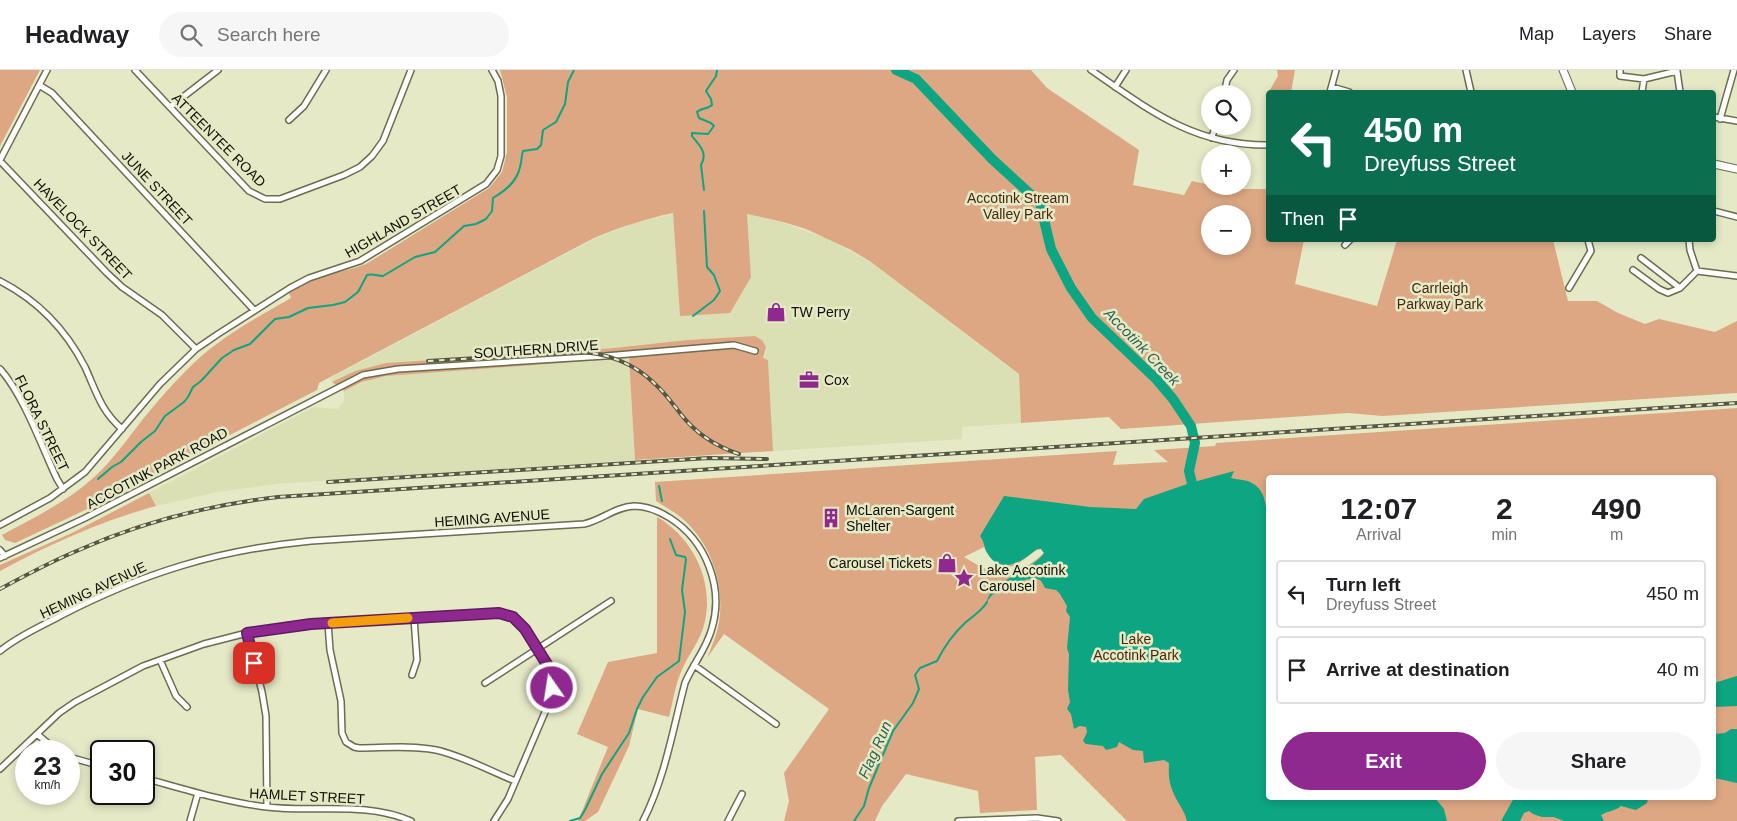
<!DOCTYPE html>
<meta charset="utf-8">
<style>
body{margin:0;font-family:Helvetica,sans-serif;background:#f6f6f6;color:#202124;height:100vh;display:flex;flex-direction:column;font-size:19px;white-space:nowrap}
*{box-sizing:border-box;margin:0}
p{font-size:16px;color:#757577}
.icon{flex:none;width:28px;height:28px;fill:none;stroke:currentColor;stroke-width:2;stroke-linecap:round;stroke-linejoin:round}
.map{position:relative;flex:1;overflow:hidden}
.panel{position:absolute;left:1266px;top:405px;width:450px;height:325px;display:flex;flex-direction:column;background:#fff;border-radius:5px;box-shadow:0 2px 8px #0003}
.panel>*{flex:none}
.hud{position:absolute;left:1266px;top:20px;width:450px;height:152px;border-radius:5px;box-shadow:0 2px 8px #0003;background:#0b6e4f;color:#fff;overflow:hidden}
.tools{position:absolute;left:1201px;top:15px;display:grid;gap:10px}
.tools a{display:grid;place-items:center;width:50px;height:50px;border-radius:50%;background:#fff;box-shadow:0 2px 8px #0003;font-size:25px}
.speed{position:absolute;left:15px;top:670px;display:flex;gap:10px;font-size:25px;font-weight:700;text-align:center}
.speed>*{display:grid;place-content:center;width:65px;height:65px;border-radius:50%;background:#fff;box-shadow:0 2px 8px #0003;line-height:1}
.speed small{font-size:12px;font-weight:400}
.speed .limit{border:2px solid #111;border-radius:8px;background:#fff;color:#111}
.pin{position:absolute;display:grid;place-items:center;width:42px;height:42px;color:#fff;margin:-21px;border-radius:10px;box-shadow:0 2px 8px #0006}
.me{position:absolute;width:55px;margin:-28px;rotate:347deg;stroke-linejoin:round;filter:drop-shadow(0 0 4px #0008)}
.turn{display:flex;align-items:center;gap:18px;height:105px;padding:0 15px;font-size:22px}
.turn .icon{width:65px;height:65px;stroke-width:2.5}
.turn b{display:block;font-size:35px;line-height:42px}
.then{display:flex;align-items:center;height:48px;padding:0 15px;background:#0003;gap:10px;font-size:19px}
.eta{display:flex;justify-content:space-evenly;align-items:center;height:85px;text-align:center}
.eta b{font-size:30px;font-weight:700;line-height:35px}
.action{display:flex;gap:10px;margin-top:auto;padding:10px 15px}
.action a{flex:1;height:58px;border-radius:30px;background:#90298f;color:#fff;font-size:20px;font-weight:700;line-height:58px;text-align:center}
.action a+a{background:#f6f6f6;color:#202124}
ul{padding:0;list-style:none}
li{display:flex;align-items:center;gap:15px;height:68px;margin:0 10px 8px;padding:0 5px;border:2px solid #e0e0e0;border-radius:5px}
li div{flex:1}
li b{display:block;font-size:19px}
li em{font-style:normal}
header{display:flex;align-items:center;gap:30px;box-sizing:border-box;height:70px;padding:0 25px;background:#fff;border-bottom:1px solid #e0e0e0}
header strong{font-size:24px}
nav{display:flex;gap:28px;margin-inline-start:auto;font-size:18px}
.search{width:350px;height:45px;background:#f6f6f6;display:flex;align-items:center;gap:12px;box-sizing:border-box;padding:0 18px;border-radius:28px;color:#757577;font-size:19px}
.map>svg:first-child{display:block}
</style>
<header>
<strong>Headway</strong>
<div class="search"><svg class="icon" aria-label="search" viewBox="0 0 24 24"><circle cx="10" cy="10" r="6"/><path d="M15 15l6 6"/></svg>Search here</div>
<nav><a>Map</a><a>Layers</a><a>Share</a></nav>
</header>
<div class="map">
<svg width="1737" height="751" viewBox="0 0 1737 751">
<rect width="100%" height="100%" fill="#e5e9c6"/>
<path fill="#dadfb4" d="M673,144L680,246L751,207L747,144L781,152L826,168L875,195L1019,305L1021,353L962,357V369L773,381L768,290L763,288L766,282V277L761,269L753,266L687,270L614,278L386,293L355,301L332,312L330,308L596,168L634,153Z
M629,288L635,390L276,414L217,422L156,436L149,423L314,337L338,339L344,331V321L374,308L393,305Z"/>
<path fill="#dda783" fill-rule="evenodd" d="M0,0H40L0,76Z
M500,0H1031L1047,18L1139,80L1133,115L1184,125L1192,111L1210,115V116L1232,119H1269V170H1304L1295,214L1377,236L1397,170H1553L1568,231H1597L1618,243L1645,254L1659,249L1715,262L1737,251V323L1383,346L1348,343L1121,359L1109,347L1021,353L1019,304L871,192L851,180L806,159L783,152L747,144L751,207L730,243L680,246L673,143C645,149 620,157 594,168L319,313L317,320L81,442L15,473L5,470L2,465C33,448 65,433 92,409C117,387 135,357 158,331C170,317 183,303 197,290C225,265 259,246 291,228L289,223C299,217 309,211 320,207C335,202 351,200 366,194L489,118L502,102L507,82V27ZM1210,144H1242V176H1210ZM241,354L88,434V433Z
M1277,0H1295L1291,22H1269V26L1267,25L1278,6Z
M755,266L762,270L766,277L763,288L768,290L773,381L635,390L629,288L386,306L362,312L344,321L332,312L355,301L386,293L614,278L687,270Z
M1737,338V751H1127L1061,685L1035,687L1037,740L980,743L978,721L906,704L882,736L875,751H784L789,731L784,703L829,639L724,564L707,588C713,574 719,559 720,544C723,506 707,465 675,443C669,439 662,435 656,431L655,412L1117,381L1113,395L1168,392L1154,380L1215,376L1216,373ZM1269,408H1714V728H1269ZM984,477C989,486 993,492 1003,496C1020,501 1027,481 1041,479L1044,483C1036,490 1025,499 1015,501C1008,502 1004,501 998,504L981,497L964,487Z
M149,423L156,436C101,451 50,474 0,501V495L74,462Z
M657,447C692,467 714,510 705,551C701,571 688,584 681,602C675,616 673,632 669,647L638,639L629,676L598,742L585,751H578L608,677L577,664L608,592L657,583Z"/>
<path fill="#0da582" d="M1234,401L1231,408C1237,410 1244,409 1250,412C1267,419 1265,438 1269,453V728H1435L1444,739L1447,751H1187C1185,743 1182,739 1178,732C1170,718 1168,709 1169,693L1164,690L1144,693L1143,681L1133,680L1119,672L1117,677L1106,680L1103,676L1086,674L1083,671L1087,662L1086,657L1080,656L1074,659L1071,644L1067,639L1070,632L1068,620L1069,584L1067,578L1070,547L1066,541L1067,536L1060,524L1056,520L1045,518C1043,514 1042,510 1037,509C1030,507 1023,511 1017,512C1004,516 994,520 987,532C989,512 1032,501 1044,483L1041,479H1037C1021,493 999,506 986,481C984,476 984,471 980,466L1004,426L1090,437L1136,439L1144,429L1190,413Z
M1737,606V636L1714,637V613Z
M1731,659H1737V713L1714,708V664L1725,663Z
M1514,728H1648L1647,733L1636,740L1621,736C1615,741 1608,741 1601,745L1604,751H1564L1554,747H1542L1533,744L1529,741L1524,743L1520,751H1501Z"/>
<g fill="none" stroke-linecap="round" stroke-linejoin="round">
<path stroke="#0da582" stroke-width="2" d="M704,120L701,95C708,83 700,76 692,66V63L708,64L714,56L711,53L699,48L697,42C701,38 708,39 712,35L711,29L706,21L716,6L717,0
M693,246L714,230L720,221L714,205L707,197L704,141
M98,409L112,397L121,392L141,372L155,361L165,346L184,332L188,327L193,317L201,311L222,288L234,280L250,274L275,249L289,247L308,238L333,235L345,232L358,222L367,205C372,203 378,206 383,206L415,187L435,182L464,156L476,154L486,149L492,141L493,128C505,121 517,112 520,97C522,91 521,87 523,81L537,79L541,75L543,60L556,52L565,34L568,12L574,0
M659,416L662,431
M570,751L580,748L585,740L602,704L629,663L637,639L643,627L657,607L679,591L685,542L682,520L686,489L685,487L676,485L670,469
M854,751L864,736L869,718L893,661L913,633L919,619L915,605L920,598L937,591C945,575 954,563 966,552C974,545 982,541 987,532"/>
<path stroke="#0da582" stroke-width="10" d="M896,0L916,9L992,89L1040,133L1051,179L1071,218L1092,248L1156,309L1173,329L1191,356L1195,373L1189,401L1195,426"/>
<defs>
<path id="minor" d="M135,0L249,121L265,129H280L344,105L360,97L372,86L383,71L411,0
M1091,0C1149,40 1194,76 1269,75
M1466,0L1471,22
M1620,0V6L1644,9L1677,1L1680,22
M39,15L52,23L254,240
M1115,17L1126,0
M1332,17L1349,22
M1330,22L1336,0
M1642,22L1644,9
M1224,24L1227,10L1234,0
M170,37L218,0
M1714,47L1737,51
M1720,49L1734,0
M289,50L304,36L326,0
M1212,68L1215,56
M0,90L47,0
M0,91L107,203L122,217L162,245L196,279
M1714,141L1737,147
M1689,170L1690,180L1697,201
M1345,175L1350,170
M1641,188L1680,218
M1633,200L1659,219L1668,223L1680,218L1697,201
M1697,201L1737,206
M0,211C37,230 66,260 85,297C96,321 101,341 122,359
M1569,218L1591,181L1588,170
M0,299C24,326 41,375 57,409L63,419
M0,455L50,428L85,402L160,314L196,279L218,264L290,218L309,208L360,191L486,114L497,100L501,86V26L498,11L492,0
M0,480L5,486
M0,488L85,448L363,305L398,299L605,286L734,275L755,281
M328,553L330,580L341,631L342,663L346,672L354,677L359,678C384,678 411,675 436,680C463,686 490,701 515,711
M247,563L262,622L266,646L267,737
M0,581C18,566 40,557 60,546C143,503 217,480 311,471L584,454C602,450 615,437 634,436C647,436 659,441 670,448C706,471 724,517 712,558C707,578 693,594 685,613C673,659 665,708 643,751
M160,590L176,626L187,637
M694,595L776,654
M412,605L417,590L414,548
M485,613L611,531
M37,664L57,681
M69,687L101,696
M0,699L59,643L75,632L143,596L204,574L247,563L286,557L499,543C506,544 512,546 517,550C527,558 548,591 551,604C553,612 553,620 551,628L508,729L494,751
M144,708C184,719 225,732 267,737C315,743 365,731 411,751
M190,751L198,723
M728,751L742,724
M958,751L1037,748L1058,751"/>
<path id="tertiary" d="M1563,0L1572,22
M1714,94L1737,99"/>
</defs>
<use href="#minor" stroke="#6a6d4e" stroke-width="8"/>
<use href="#tertiary" stroke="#6a6d4e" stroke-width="9"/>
<use href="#minor" stroke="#fff" stroke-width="5"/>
<use href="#tertiary" stroke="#fff" stroke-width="7"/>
<defs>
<path id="rail" d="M428,291L576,282C605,282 634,293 655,314C665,323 672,333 680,343C695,363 715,376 739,384
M328,412L709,388L767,389
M0,519C26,505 52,491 79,480C142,452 209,435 278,427L1737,333"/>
</defs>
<use href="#rail" stroke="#555744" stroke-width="4"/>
<use href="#rail" stroke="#e5e9c6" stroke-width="2" stroke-dasharray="5.5" stroke-linecap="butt"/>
</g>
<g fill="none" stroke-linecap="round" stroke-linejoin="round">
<defs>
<path id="route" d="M254,593L247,563L311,554L499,543L513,547L525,559L548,596L551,605L552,618"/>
</defs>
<use href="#route" stroke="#5e1b5d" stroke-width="12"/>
<use href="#route" stroke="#90298f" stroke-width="9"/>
<path stroke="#f59e0b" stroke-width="9" d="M332,553L408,548"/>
</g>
<defs>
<symbol id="shop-bare" viewBox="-9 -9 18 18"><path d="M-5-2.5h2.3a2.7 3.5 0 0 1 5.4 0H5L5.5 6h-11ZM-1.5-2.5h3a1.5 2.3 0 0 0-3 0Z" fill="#90298f" stroke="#e5e9c6" stroke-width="2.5" paint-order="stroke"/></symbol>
<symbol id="office-bare" viewBox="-9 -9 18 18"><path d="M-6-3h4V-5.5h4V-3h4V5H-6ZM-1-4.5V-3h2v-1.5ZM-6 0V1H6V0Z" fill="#90298f" stroke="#e5e9c6" stroke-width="2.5" paint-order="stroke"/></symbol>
<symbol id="building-bare" viewBox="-9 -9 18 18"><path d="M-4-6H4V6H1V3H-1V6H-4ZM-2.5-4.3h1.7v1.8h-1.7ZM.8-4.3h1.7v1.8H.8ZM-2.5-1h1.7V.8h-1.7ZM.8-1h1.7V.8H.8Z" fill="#90298f" stroke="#e5e9c6" stroke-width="2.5" paint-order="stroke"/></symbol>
<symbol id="sight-bare" viewBox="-9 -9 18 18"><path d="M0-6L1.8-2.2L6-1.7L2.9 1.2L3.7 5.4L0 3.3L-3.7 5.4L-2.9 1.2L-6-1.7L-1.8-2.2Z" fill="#90298f" stroke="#e5e9c6" stroke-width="2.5" paint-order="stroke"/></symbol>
</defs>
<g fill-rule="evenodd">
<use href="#shop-bare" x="762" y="228" width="28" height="28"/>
<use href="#office-bare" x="795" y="296" width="28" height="28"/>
<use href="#building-bare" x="817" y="434" width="28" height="28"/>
<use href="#shop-bare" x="933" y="479" width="28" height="28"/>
<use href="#sight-bare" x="950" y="494" width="28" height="28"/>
</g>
<g text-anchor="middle" stroke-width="5" stroke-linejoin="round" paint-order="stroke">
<g font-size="14" fill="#101105" stroke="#e5e9c6">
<text transform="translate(219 70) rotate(45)" y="5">ATTEENTEE ROAD</text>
<text transform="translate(157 118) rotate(47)" y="5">JUNE STREET</text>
<text transform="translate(403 151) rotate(-30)" y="5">HIGHLAND STREET</text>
<text transform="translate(83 159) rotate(46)" y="5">HAVELOCK STREET</text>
<text transform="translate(536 279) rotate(-4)" y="5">SOUTHERN DRIVE</text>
<text transform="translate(42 353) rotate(64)" y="5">FLORA STREET</text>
<text transform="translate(157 398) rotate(-28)" y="5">ACCOTINK PARK ROAD</text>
<text transform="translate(492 448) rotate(-4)" y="5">HEMING AVENUE</text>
<text transform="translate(93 520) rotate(-25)" y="5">HEMING AVENUE</text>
<text transform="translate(307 726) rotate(3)" y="5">HAMLET STREET</text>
</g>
<g font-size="14" fill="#49280e" stroke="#e5e9c6">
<text x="1018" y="133">Accotink Stream<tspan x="1018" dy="16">Valley Park</tspan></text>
<text x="1440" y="223">Carrleigh<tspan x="1440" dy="16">Parkway Park</tspan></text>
<text x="1136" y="574">Lake<tspan x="1136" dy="16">Accotink Park</tspan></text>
</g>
<g font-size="14" fill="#101105" stroke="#e5e9c6" text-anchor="start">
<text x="791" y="247">TW Perry</text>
<text x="824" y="315">Cox</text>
<text x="846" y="445">McLaren-Sargent<tspan x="846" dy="16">Shelter</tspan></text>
<text x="932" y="498" text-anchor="end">Carousel Tickets</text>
<text x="979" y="505">Lake Accotink<tspan x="979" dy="16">Carousel</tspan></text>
</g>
<g font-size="15" font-style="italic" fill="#2e6251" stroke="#e5e9c6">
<text transform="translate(1142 277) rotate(46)" y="5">Accotink Creek</text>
<text transform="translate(875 680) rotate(-66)" y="5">Flag Run</text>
</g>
</g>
</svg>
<div class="tools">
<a><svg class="icon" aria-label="search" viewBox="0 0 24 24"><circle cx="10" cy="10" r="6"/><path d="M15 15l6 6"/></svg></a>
<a>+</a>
<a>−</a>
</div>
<div class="speed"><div>23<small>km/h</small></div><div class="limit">30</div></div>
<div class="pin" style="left:254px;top:593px;background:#d93025"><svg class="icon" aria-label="arrive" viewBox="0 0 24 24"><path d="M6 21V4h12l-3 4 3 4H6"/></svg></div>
<svg class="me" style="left:552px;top:618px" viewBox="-20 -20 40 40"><circle r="17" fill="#90298f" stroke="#fff" stroke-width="3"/><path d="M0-11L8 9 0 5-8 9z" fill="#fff"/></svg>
<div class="hud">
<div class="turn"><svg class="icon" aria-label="left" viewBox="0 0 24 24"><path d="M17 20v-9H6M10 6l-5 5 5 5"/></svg><div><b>450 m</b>Dreyfuss Street</div></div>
<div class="then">Then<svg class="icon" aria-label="arrive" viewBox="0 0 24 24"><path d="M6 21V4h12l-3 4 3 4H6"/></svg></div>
</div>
<section class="panel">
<div class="eta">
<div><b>12:07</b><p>Arrival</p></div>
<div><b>2</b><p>min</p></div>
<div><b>490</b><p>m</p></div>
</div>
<ul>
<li><svg class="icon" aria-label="left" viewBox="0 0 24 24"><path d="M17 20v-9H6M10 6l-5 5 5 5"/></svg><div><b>Turn left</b><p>Dreyfuss Street</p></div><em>450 m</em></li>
<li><svg class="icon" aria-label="arrive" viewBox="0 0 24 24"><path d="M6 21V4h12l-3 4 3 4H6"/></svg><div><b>Arrive at destination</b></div><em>40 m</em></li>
</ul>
<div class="action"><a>Exit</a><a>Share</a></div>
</section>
</div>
